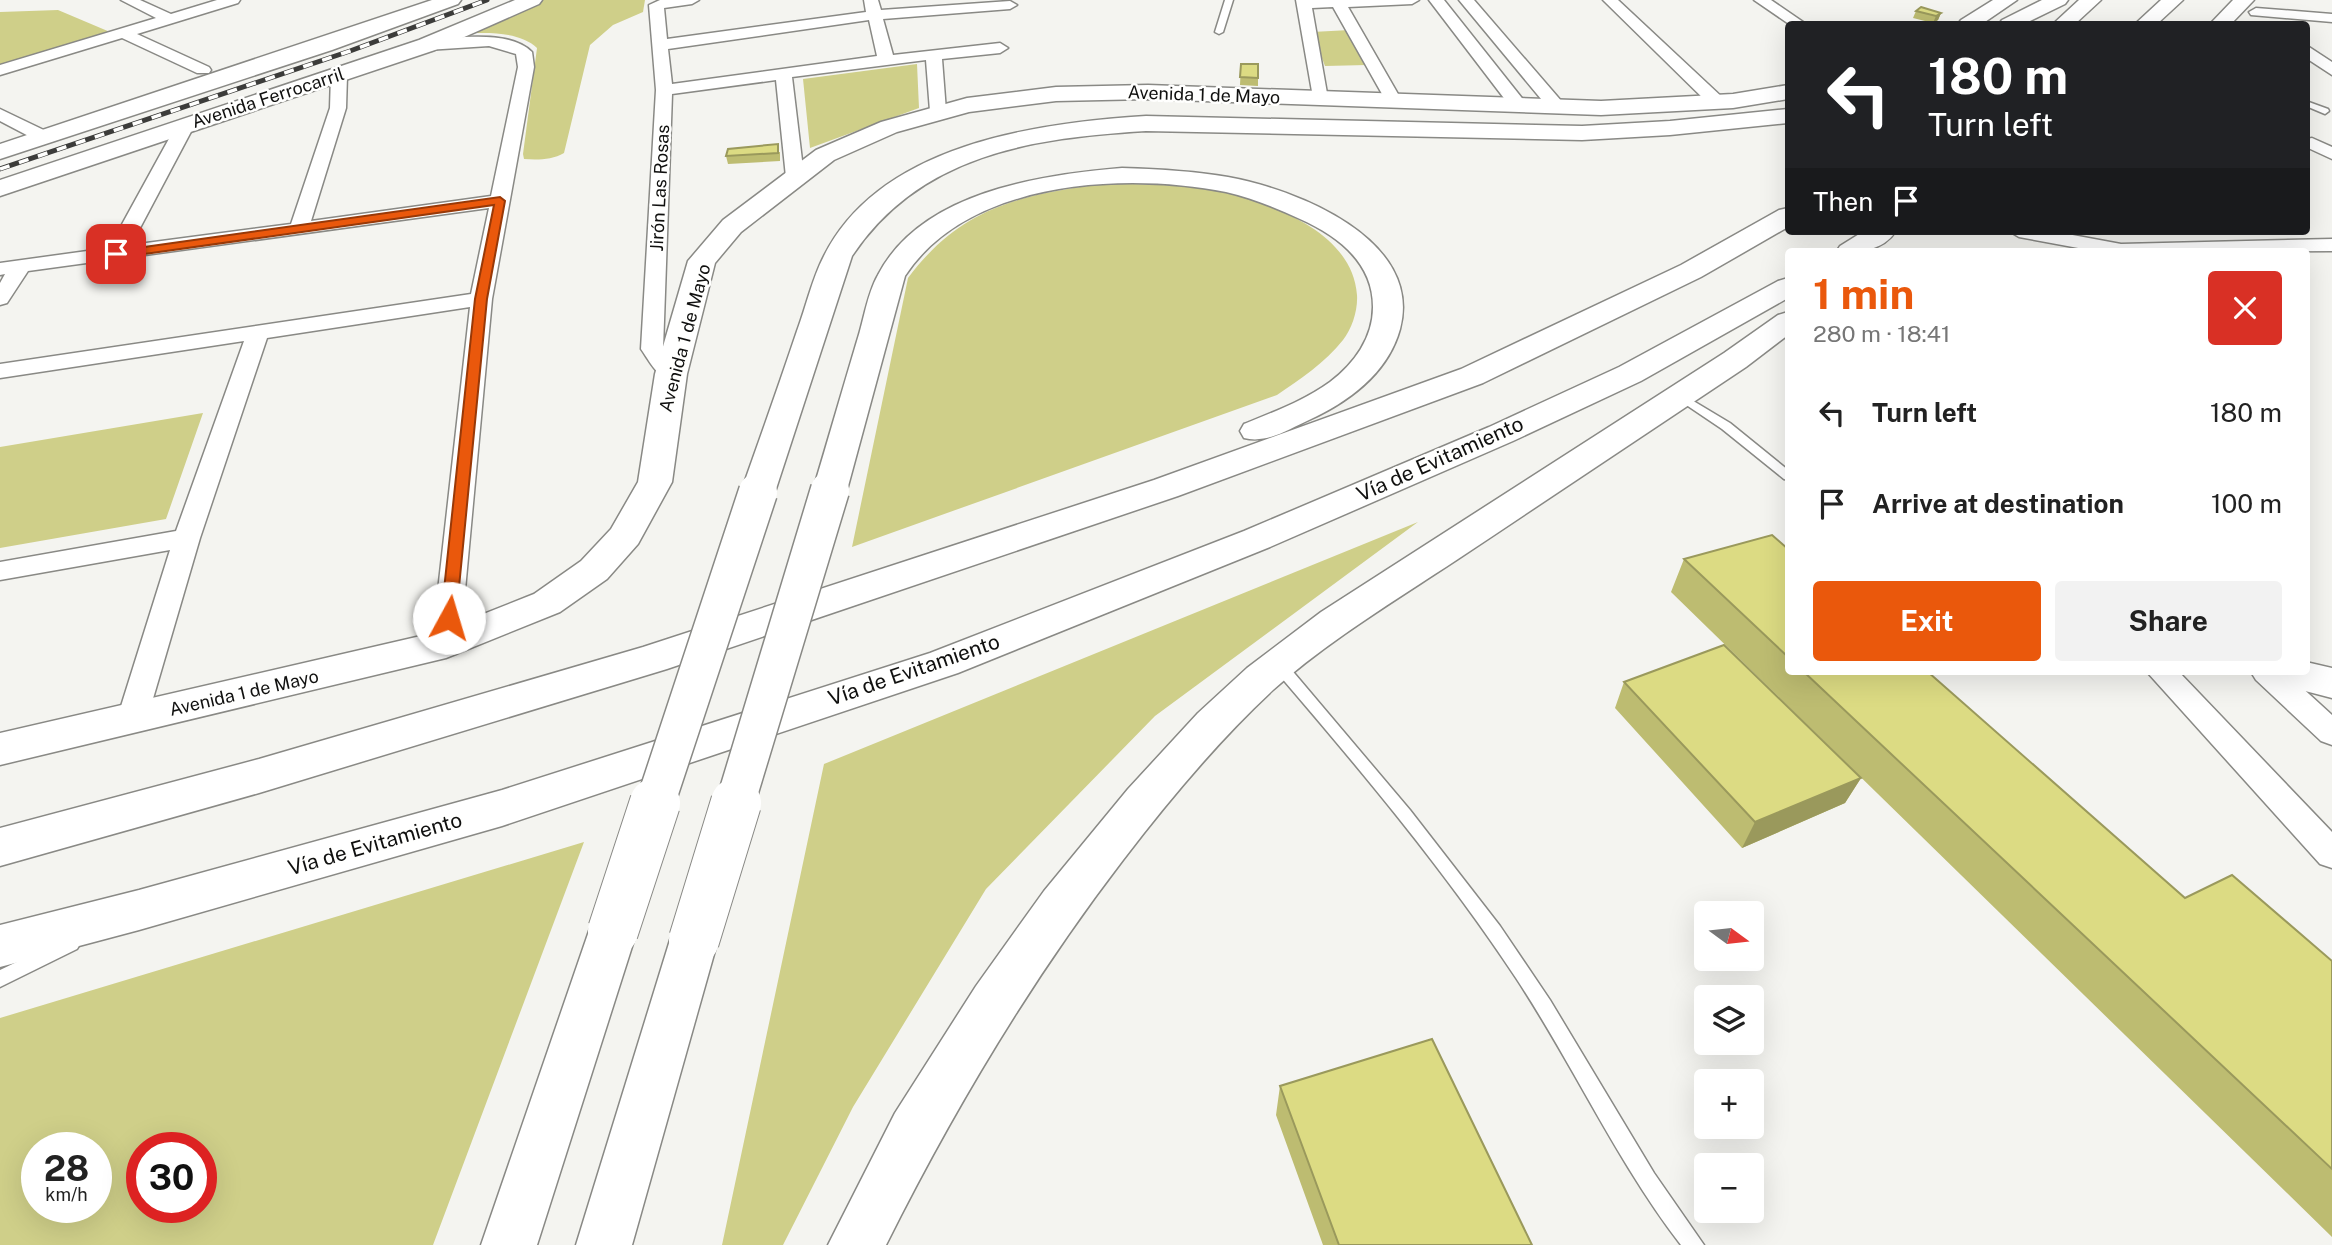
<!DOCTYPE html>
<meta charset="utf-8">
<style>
body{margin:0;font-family:"Public Sans",sans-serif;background:#f2f2f2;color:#222;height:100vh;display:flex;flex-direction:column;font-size:26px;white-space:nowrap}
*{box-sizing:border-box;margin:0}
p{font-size:23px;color:#767676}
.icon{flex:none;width:38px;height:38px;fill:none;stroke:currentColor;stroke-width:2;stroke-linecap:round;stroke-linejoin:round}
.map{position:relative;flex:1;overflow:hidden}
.panel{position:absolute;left:1785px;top:248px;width:525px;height:427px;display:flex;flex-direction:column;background:#fff;border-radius:7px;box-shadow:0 7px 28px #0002}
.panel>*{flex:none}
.guide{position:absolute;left:1785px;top:21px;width:525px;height:214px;border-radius:7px;box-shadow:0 7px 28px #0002;background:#202124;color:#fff;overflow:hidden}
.needle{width:46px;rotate:105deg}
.fabs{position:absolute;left:1694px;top:901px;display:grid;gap:14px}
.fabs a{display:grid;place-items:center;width:70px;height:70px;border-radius:7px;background:#fff;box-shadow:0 7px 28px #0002;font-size:35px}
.speed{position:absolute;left:21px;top:1132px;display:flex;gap:14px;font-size:35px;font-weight:700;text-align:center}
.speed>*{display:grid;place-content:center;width:91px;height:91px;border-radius:50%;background:#fff;box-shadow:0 7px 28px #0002;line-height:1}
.speed small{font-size:18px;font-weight:400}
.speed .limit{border:10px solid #d22;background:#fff;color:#111}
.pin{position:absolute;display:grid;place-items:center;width:60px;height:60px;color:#fff;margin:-30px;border-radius:14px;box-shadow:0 4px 10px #0006}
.me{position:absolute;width:77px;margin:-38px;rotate:6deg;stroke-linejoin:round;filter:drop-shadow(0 0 5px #0008)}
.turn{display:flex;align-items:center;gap:24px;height:147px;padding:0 28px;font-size:32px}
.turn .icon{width:91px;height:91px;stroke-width:2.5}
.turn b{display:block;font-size:49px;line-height:60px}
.then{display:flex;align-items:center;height:66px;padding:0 28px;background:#0003;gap:14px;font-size:26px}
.round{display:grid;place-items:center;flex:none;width:74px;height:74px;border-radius:7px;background:#f2f2f2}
.overview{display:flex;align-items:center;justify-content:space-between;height:119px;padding:0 28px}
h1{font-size:42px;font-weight:700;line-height:52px;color:#ea580c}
.button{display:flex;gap:14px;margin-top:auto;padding:14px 28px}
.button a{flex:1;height:80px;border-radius:7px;background:#ea580c;color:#fff;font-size:28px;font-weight:700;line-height:80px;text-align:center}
.button a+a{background:#f2f2f2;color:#222}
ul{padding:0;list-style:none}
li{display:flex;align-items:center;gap:21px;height:91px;padding:0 28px}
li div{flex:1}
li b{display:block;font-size:26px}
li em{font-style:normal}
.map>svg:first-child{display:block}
</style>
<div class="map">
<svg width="2332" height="1245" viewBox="0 0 2332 1245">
<rect width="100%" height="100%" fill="#f4f4f0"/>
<path fill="#cfcf89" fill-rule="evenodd" d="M539,0H645L643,12L613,25L590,45L564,153C552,160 537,160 524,159L523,154L537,48C520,31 483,32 461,34Z
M58,10L110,32L0,66V12Z
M1350,30L1367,65L1325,66L1312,32Z
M917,64L919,108L810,148L803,79Z
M1104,184C1154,184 1211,184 1258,202C1302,218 1353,244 1357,295C1358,310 1352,329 1343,340C1325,363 1300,379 1277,395L852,547L908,278C961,207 1022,194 1104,184Z
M203,413L166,519L0,548V447Z
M1418,522L1155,716L986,889L853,1107L783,1245H722L824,764Z
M584,842L433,1245H0V1018ZM37,1148H96V1208H37ZM201,1148V1208H142V1148Z"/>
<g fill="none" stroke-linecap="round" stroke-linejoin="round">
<defs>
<path id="lane" d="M1225,0H1233L1223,32L1219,34L1215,32Z
M2306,101L2328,109L2329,111L2325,114L2306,106Z
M1680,393L1730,423L1788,470V480L1784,479L1722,429L1676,398L1674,396Z
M1279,660L1284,661L1410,810L1500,926L1550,1000L1654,1173L1704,1245H1681C1617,1162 1574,1066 1516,978C1444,869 1359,768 1274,669L1272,665L1274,661Z
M71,936L77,939L80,944L77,949L0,987V970Z"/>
<path id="street" d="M121,0H140L171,14L217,0H240L238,3L137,34L209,67L211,70L209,73H197L122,38L0,75V65L156,18Z
M660,0H699L692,4L664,8L667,39L866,12L864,0H878L881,10L1010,1L1017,5L1010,9L883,19L893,55L1000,43L1008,48L1000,53L942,59L946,111L944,115H932L930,111L926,60L792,77L804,177L801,181L795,183L786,177L776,80L672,94L663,349L682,374L679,379C660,384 651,363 641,349L656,90L649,5ZM869,20L877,56L672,84L668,49Z
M1296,0H1419L1412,4L1348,7L1402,101L1400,105H1388L1386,101L1333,7L1312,8L1328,99L1326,103H1314Z
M1429,0H1444L1525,102L1527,106L1525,110H1513Z
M1459,0H1474L1563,103L1565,107L1563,111H1551Z
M1603,0H1618L1723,98L1725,102L1723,106H1711Z
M1754,0H1771L1806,24H1789Z
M2256,8L2332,14V22L2251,15L2249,12Z
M465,37C486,36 516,36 532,52L534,67L492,299L460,644L456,651L446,654L436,651L432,644L470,307L267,338L200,538L147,719L143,727L132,730L121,727L117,719L170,550L0,580V562L176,531L244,341L0,378V364L471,294L489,208L28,271L7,303L0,305V283L5,274L0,275V263L109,248L176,126L185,121L194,126L131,245L291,224L330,108L331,75L339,70L347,75L346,108L311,221L491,196L518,67L516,54L489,46L427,50L419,45L427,40Z
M2306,45L2332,62V75L2306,58Z
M0,109L50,133L53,137L44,142L38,141L0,121Z
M2312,138L2332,147V159L2306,147V139Z
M2009,231H2051L2121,244L2332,239V251L2100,252L2019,237Z
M2147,672H2179L2332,832V868L2320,864Z
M2251,672H2285L2332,715V745L2321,741L2256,680Z"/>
<path id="secondary" d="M432,0H461L458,4L332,50L0,159V144Z
M515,0H542L539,4L435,50L0,196V180L419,40Z
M1993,0H2017L1982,24H1958L1961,20Z
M2233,0H2254L2231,24H2210Z
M1148,85L1601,101L1733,94L1788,85V99L1733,108L1601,115L1148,99L1056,101L969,112L897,132L834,160L741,232L715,263L687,374L672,482L638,544L607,579L560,612L446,658L0,765V733L438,632L534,594L581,561L611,529L638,482L655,374L688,261L723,220L816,150L881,122L967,98L1056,87Z
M2306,662L2332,668V698L2271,682L2265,672H2306Z"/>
<path id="highway" d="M2042,0H2068L2065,4L2024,24H1999L2002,20Z
M2079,0H2101L2075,24H2053Z
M2161,0H2183L2157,24H2135Z
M1788,109V123L1670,135L1582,140L1146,131C1032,138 920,154 852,256L775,492L770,500L758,503L746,500L741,492C760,438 779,385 797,331C806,307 812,279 824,256C880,144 1036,123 1146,116L1582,126L1670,121Z
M1122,168C1158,169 1193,171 1228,177C1295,189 1424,239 1400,329C1388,373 1348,402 1309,420C1289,429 1267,444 1244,438L1240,431L1244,424C1273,412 1304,401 1330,382C1354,364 1373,338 1373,307C1373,262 1338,236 1300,219C1276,208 1252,198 1226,192C1124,172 968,180 905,276L847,490L842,498L830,501L818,498L813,490C828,440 842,391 857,341C864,320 867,294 878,275C921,192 1039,175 1122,168Z
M1788,208V227L1701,277L1483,383L1178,496L667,669L259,793L0,866V828L259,759L643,647L1154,480L1461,369L1681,265L1779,210Z
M1864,231H1896C1882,252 1859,252 1836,252L1840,246Z
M1788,278V298L1641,381L1513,441L1270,547L958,673L502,826L139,930L0,967V925L139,890L502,790L930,653L1244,531L1489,427L1619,367L1778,281Z
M1788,312V335L1746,367C1650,431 1554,495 1458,559C1396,600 1329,640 1273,690C1218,741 1169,800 1123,860C1031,980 954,1109 886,1245H828L895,1113L976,986L1044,891L1128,789L1198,713L1247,668L1321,612L1724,353L1778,315Z
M613,910L630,916L637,931L537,1245H481L589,931L596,916Z
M694,919L711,925L718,940L632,1245H576L670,940L677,925Z"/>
</defs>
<use href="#lane" stroke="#898985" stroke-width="3"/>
<use href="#street" stroke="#898985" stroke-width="3"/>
<use href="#secondary" stroke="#898985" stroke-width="3"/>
<use href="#highway" stroke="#898985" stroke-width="3"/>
<use href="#lane" fill="#fff" fill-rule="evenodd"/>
<use href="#street" fill="#fff" fill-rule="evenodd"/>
<use href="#secondary" fill="#fff" fill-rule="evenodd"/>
<use href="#highway" fill="#fff" fill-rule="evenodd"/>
<defs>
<path id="rail" d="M0,169L350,51L487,0"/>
</defs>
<use href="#rail" stroke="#3c3c3a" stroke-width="5"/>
<use href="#rail" stroke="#fffffe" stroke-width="3.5" stroke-dasharray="10" stroke-linecap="butt"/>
<defs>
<path id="highway-bridge-far1" d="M655,804L758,492
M735,804L830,490"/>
<path id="highway-bridge" d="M613,931L655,803
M694,940L736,803"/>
</defs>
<use href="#highway-bridge-far1" stroke="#898985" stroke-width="41" stroke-linecap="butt"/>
<use href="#highway-bridge" stroke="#898985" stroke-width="52" stroke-linecap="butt"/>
<use href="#highway-bridge-far1" stroke="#fff" stroke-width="38"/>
<use href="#highway-bridge" stroke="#fff" stroke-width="50"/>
</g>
<path fill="#bdbc71" d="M1916,11L1941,13L1938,20L1933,23L1913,18Z
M1241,64H1258V86L1240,85Z
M780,152V161L728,164L726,156Z
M1788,549V672H1928L2185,898L2332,961V1237L1671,592L1684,559Z
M1624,682L1861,778L1845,803L1742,848L1615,708Z
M1280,1086L1532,1245H1323L1276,1115Z"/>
<path fill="#9a995c" d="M1941,13L1938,20L1933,23L1936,16Z
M1861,778L1845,803L1742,848L1755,822Z"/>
<path fill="#dcdb83" stroke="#9a995c" stroke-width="2" d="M1921,7L1941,13L1936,16L1916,11Z
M1241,64H1258V78L1240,77Z
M778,144V153L726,156L728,149Z
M1772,535L1788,549V657L1684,559Z
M1724,645L1861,778L1755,822L1624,682Z
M1804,672H1928L2185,898L2232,875L2332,961V1169Z
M1432,1039L1532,1245H1339L1280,1086Z"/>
<path fill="#ea580c" stroke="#983908" stroke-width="2" d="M500,197L505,201L487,299L456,618L449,623L441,618L475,299L494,205L116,258L110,254L116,251Z"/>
<g text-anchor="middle" stroke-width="5" stroke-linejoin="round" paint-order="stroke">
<g font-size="18" fill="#10100f" stroke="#fffffe">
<text transform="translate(1204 95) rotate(2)" y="6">Avenida 1 de Mayo</text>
<text transform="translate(268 98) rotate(-18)" y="6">Avenida Ferrocarril</text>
<text transform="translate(660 188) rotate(-87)" y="6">Jirón Las Rosas</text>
<text transform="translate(685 338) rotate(-75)" y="6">Avenida 1 de Mayo</text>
<text transform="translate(244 693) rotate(-13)" y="6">Avenida 1 de Mayo</text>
</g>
<g font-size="21" fill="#10100f" stroke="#fffffe">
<text transform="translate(1440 459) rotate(-24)" y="7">Vía de Evitamiento</text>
<text transform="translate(914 670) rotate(-19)" y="7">Vía de Evitamiento</text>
<text transform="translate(375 844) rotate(-16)" y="7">Vía de Evitamiento</text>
</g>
</g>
</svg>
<div class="fabs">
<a><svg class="needle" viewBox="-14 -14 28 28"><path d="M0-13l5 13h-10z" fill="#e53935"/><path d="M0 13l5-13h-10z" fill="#767676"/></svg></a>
<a><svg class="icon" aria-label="layers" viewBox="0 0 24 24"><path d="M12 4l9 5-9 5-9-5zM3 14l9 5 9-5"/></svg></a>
<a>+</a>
<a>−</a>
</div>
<div class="speed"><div>28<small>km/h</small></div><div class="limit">30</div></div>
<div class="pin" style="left:116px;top:254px;background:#d93025"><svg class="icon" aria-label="arrive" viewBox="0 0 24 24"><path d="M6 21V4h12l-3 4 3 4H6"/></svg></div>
<svg class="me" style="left:449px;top:618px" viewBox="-20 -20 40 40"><circle r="19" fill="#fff"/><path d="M0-13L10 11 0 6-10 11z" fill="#ea580c"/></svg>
<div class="guide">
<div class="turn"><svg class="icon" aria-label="left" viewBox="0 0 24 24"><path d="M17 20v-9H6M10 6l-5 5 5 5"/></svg><div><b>180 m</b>Turn left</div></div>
<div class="then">Then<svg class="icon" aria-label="arrive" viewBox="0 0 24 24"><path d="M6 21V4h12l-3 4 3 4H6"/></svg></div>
</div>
<section class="panel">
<div class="overview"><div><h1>1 min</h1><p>280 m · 18:41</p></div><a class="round" style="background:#d93025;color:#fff"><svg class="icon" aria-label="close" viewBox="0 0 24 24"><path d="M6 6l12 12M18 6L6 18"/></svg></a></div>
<ul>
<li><svg class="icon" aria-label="left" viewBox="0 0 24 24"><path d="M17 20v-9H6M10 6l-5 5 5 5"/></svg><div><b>Turn left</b></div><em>180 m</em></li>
<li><svg class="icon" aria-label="arrive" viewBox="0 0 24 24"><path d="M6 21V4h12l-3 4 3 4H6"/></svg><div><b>Arrive at destination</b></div><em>100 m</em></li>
</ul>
<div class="button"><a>Exit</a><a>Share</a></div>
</section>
</div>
